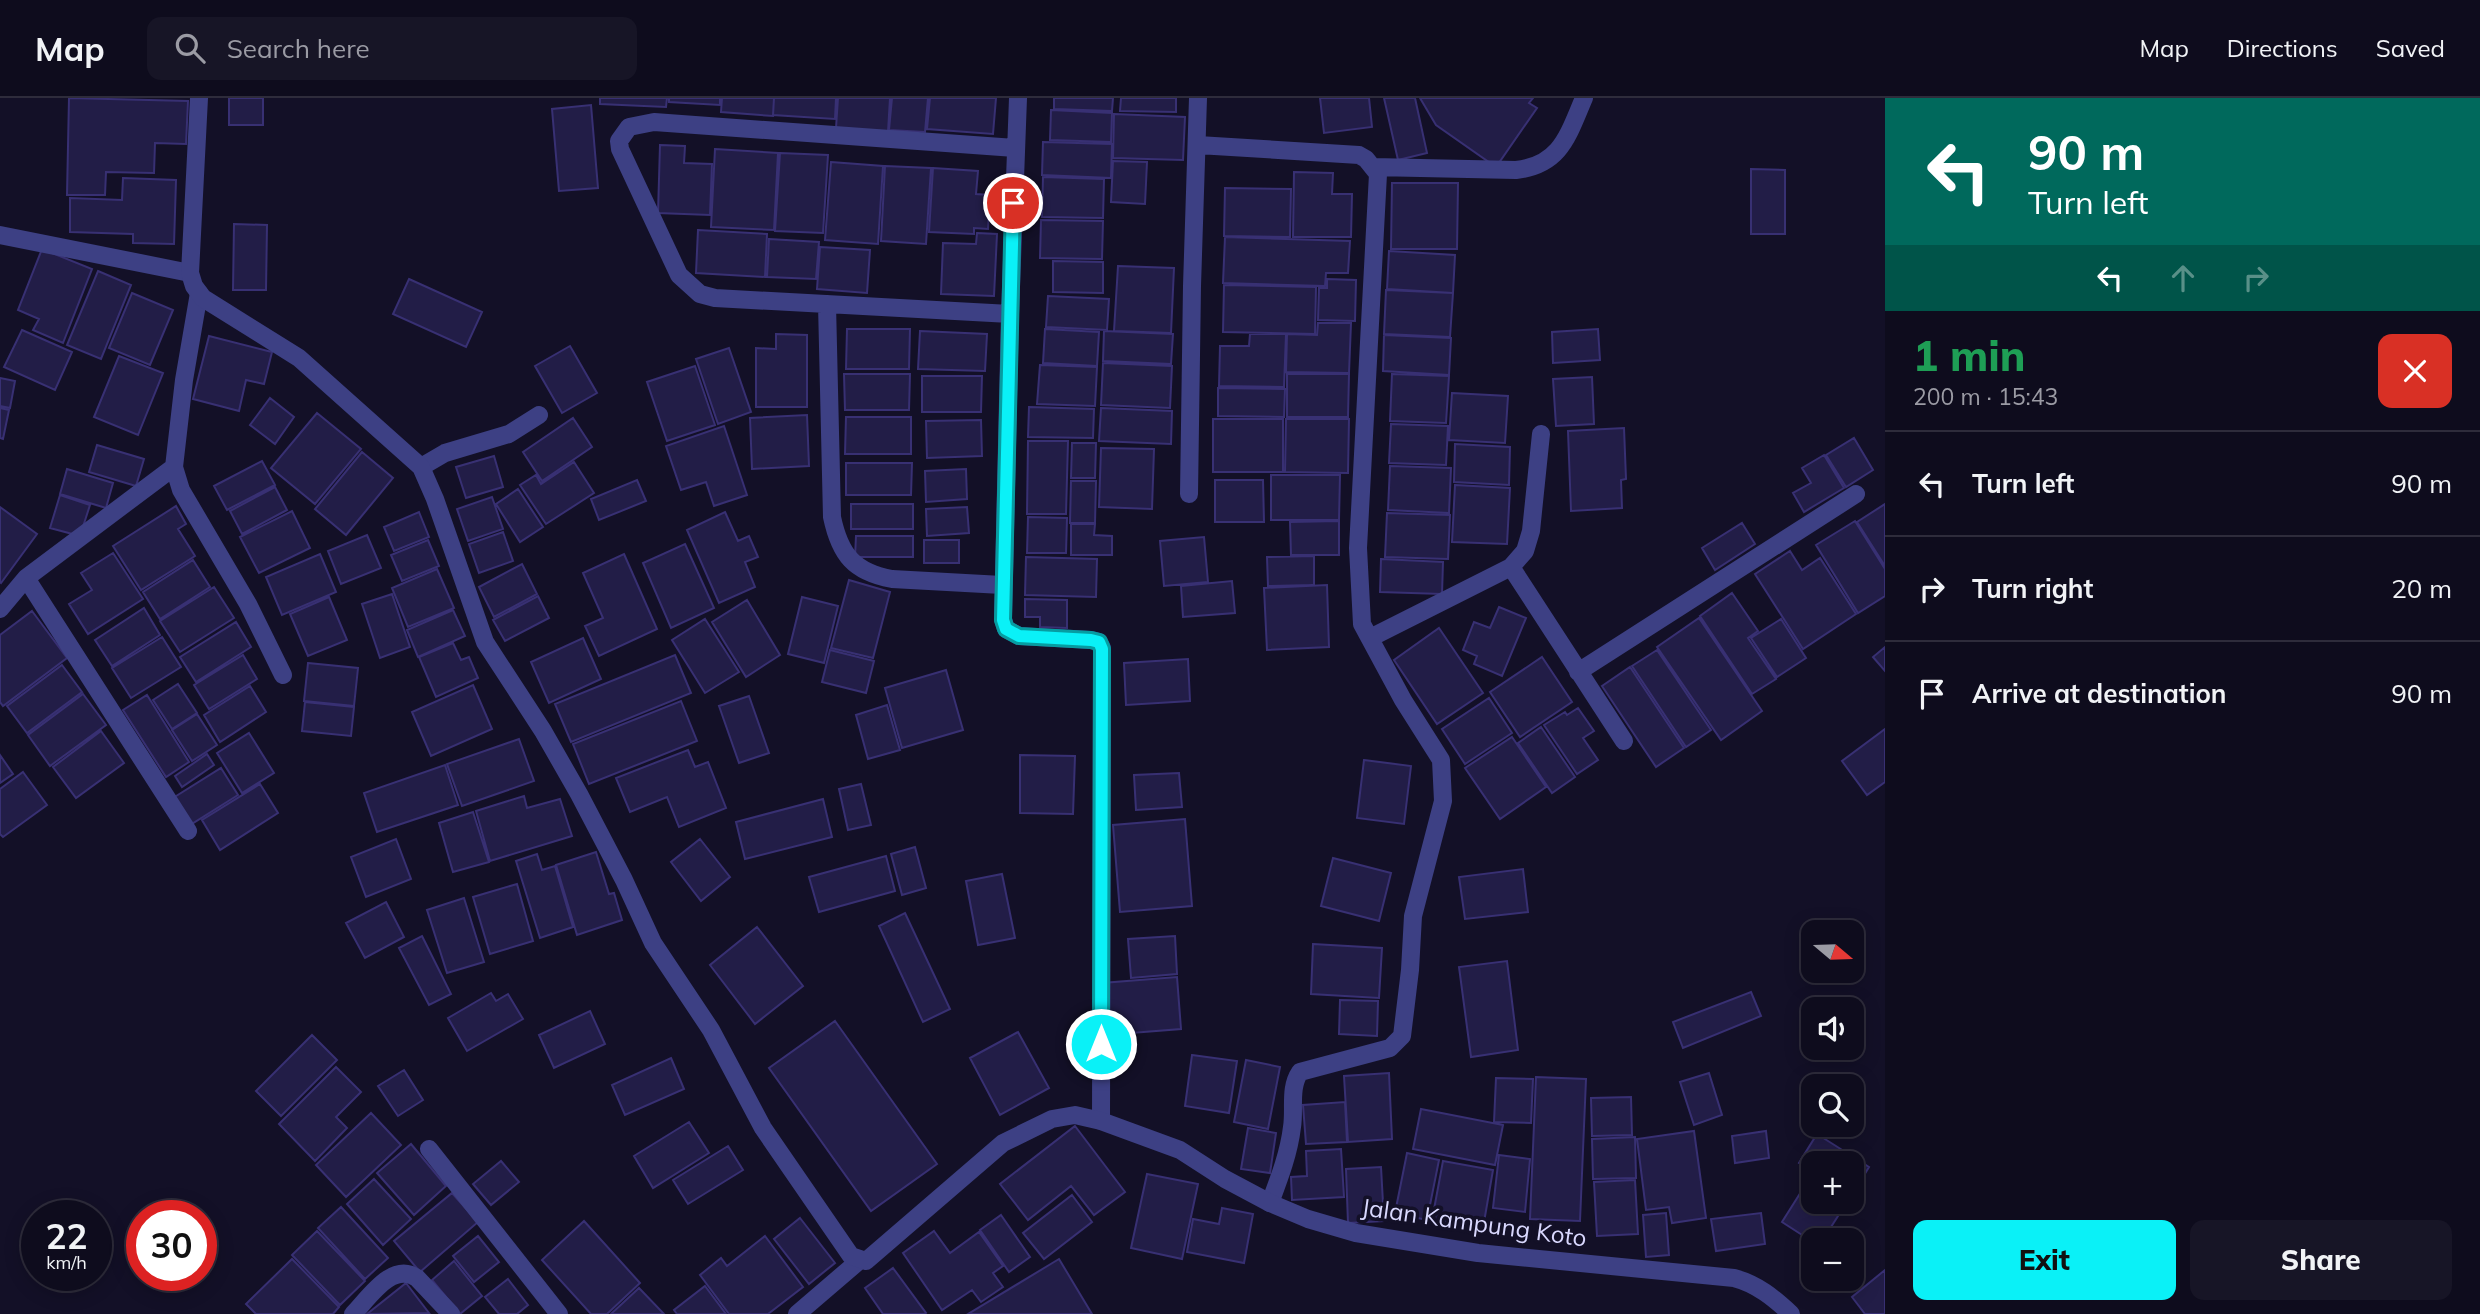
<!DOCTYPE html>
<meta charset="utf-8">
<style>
body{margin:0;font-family:Mulish,sans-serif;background:#171526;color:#f1f3f6;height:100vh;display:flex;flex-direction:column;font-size:26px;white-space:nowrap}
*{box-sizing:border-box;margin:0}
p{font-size:23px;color:#9b9ba4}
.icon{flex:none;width:38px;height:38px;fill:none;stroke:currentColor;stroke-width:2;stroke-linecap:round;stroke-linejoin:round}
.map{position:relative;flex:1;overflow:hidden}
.panel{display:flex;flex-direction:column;background:#0e0c1d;width:595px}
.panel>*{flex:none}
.top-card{background:#00695c;color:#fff;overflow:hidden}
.needle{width:46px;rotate:109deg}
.tools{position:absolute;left:1801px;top:822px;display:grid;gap:14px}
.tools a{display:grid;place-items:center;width:63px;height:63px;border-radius:14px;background:#0e0c1d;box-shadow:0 4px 18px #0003,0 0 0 2px #2e2c3b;font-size:35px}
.speed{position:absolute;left:21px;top:1102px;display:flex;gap:14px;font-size:35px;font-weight:700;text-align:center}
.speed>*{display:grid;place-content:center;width:91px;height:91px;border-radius:50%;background:#0e0c1d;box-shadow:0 4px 18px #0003,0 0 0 2px #2e2c3b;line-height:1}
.speed small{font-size:18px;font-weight:400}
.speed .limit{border:10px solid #d22;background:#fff;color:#111}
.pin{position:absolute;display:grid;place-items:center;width:60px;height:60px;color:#fff;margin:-30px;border:4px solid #fff;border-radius:50%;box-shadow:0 2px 7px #0007}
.me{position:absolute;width:77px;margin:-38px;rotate:0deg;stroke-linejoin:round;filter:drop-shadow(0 0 5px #0008)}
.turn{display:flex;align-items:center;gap:24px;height:147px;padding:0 28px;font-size:32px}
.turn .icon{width:91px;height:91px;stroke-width:2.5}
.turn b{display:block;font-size:49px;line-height:60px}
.lanes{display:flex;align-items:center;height:66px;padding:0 28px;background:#0003;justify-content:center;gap:35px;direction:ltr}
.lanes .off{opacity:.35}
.round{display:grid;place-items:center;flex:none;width:74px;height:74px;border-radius:14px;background:#171526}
.overview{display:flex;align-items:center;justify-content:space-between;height:119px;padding:0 28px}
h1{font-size:42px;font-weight:800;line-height:52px;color:#1e9e55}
.cta{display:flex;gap:14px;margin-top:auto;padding:14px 28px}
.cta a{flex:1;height:80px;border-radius:14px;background:#0af1f7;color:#111;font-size:28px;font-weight:800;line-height:80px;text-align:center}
.cta a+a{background:#171526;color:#f1f3f6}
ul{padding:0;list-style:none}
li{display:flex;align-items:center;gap:21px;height:105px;padding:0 28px;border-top:2px solid #2e2c3b}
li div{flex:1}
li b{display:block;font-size:26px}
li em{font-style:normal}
header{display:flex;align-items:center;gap:42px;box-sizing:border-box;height:98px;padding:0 35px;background:#0e0c1d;border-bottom:2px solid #2e2c3b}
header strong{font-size:33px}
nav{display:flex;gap:38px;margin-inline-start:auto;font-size:24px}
.search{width:490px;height:63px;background:#171526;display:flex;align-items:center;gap:18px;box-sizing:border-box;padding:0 24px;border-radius:14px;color:#9b9ba4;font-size:26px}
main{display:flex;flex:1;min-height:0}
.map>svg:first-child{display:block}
</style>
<header>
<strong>Map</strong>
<div class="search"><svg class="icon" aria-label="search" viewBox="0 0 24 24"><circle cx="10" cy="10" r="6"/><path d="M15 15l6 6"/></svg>Search here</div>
<nav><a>Map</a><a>Directions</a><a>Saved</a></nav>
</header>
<main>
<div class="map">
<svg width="1885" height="1216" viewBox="0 0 1885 1216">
<rect width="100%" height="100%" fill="#131027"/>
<path fill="#221d47" stroke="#383073" stroke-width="2" d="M69,0L188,3L186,46L155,45L154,75L106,74L105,97H67Z
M229,0H263V27H229Z
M600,0H667L666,9L600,6Z
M669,0H720V7L669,4Z
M722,0H774L773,18L721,14Z
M774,0H836L835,21L773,17Z
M838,0H890L888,34L836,30Z
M892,0H928L925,34L889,32Z
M930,0H996L993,36L927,31Z
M1054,0H1113L1112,13L1054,11Z
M1121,0H1176V14L1120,13Z
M1320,0H1369L1372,29L1324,35Z
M1384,0H1415L1427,55L1398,62Z
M1420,0H1533L1529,5L1537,10L1496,69L1436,27Z
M591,7L598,90L559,93L552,11Z
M1051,12L1112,15L1111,44L1050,42Z
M1114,16L1185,19L1183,62L1113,60Z
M1043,44L1112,46L1111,80L1042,77Z
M660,47L685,48L684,65L712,66L710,117L658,115Z
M715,51L778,55L774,132L711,129Z
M780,55L828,57L823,135L775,133Z
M1113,63L1147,64L1145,106L1111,104Z
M831,64L883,68L878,146L825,142Z
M885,68L931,70L926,146L881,143Z
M933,70L978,73L976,96L990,97L988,131L974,130V136L929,134Z
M1751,71L1785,72V136H1751Z
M1294,74L1333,75L1332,96H1352L1351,139H1293Z
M1043,79L1104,81L1103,120L1042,119Z
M123,80L176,82L174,146L133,145V136L70,134V100L122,102Z
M1392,85H1458L1457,151H1391Z
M1225,90L1291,91L1290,139L1224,138Z
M1041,122L1103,123L1102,161L1040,160Z
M234,126L267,127L266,192H233Z
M698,132L767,136L765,179L696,175Z
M977,135L997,136L994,198L941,196L943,145L976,146Z
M1225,139L1350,143L1348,175H1326L1325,188L1223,185Z
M769,141L819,144L816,181L767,179Z
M820,149L870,152L867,195L817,191Z
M42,151L92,171L63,245L33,232L39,221L18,212Z
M1389,153L1455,157L1453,195L1387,191Z
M1053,163L1103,164V195L1053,194Z
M1118,168L1174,170L1171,235L1114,233Z
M98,173L131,187L101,261L67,247Z
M409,181L482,214L466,249L393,216Z
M1327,181L1356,182L1355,223L1318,222L1319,190H1327Z
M1224,187L1316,189L1315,236L1223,234Z
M1386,192L1453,195L1450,239L1384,236Z
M132,195L173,212L150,267L109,250Z
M1048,198L1109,201L1107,232L1046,229Z
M1318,225H1351L1349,275L1286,274L1287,236L1317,237Z
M847,231H910L909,271H846Z
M1045,231L1099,234L1097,268L1043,265Z
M1598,231L1600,262L1553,265L1552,234Z
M22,232L72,254L55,292L4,269Z
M920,233L987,236L985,273L918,271Z
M1104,233L1173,236L1171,266L1103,263Z
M776,236L807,237V309H756V250L776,251Z
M1250,236H1286L1284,289L1219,288L1220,248H1249Z
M1384,237L1451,240L1449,277L1383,273Z
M209,238L272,254L264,286L246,282L239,313L193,301Z
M570,248L597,295L562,315L535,268Z
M729,250L751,314L718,326L696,261Z
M119,258L163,275L138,337L94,319Z
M1103,265L1172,268L1170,310L1101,307Z
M1040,267L1097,269L1095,308L1037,306Z
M695,268L715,327L667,343L647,284Z
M844,276H910L909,312H845Z
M1287,276H1349L1348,319H1287Z
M1392,276L1449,278L1446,325L1390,323Z
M922,278H982L981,314H922Z
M1592,279L1594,326L1556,328L1553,281Z
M0,280L15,283L10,310L0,308Z
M1218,290L1285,291L1284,319L1218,318Z
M1452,295L1508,298L1505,345L1449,342Z
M270,300L294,319L275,346L250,327Z
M1029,309L1094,311L1093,340L1028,339Z
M0,310L9,312L3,341L0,340Z
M1101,310L1172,313L1171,346L1099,343Z
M317,315L361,351L315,406L271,370Z
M807,317L809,368L752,371L750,320Z
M846,319H911V356H845Z
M573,320L592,349L542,383L523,354Z
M1213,321H1283V374H1213Z
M1286,321H1349L1348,375L1285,374Z
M981,322L982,358L927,360L926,323Z
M1391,326L1448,328L1446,367L1389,365Z
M724,328L747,397L714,408L706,384L681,392L666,348Z
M1624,330L1626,381L1621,382L1622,410L1571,413L1568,333Z
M1854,340L1873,372L1846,389L1826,357Z
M1028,343H1068L1066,416H1027Z
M1072,345H1096L1095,380H1071Z
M1455,346L1510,349L1509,387L1454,384Z
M97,347L144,361L136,388L89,374Z
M1101,350L1154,351L1152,411L1099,409Z
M362,354L393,380L346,437L315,411Z
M1824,357L1844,390L1804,414L1793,395L1811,385L1802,370Z
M494,358L503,389L466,400L456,369Z
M262,363L275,387L227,412L214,388Z
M574,364L594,395L546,426L520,387L536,377L541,386Z
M846,365H912L911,397H846Z
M1390,368L1451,370L1449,415L1388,412Z
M67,371L113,385L106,410L60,396Z
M966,371L967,401L926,404L925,373Z
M1271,377H1340L1339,422H1271Z
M637,382L646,403L599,422L591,401Z
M1215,382H1263L1264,424H1215Z
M1071,383H1096L1095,425H1070Z
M1455,387L1510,390L1507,446L1452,444Z
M275,389L287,412L242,436L230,413Z
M518,391L543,429L520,444L496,406Z
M60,397L90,407L80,438L50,430Z
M492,399L503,431L468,443L457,411Z
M851,406H913V431H851Z
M1885,406V468L1857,424Z
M176,408L186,426L178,431L195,458L141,492L113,448Z
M0,409L37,436L1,485L0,484Z
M967,409L969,435L927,438L926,411Z
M292,413L310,450L259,475L240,439Z
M419,414L429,439L394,453L384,429Z
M725,414L738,443L749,438L758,459L745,464L755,489L719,505L687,432Z
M1387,415L1450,417L1448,461L1385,459Z
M1028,419L1067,420L1066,455H1027Z
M1339,423V457H1291L1290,424Z
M1855,423L1885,471V498L1858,515L1816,447Z
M1742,425L1755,446L1715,472L1702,450Z
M1071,426H1095L1094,437L1112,438V457H1071Z
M503,434L513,463L479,475L469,446Z
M367,437L381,470L341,486L328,453Z
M856,438H913V459H855Z
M1204,439L1208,484L1164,488L1160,443Z
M428,442L439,468L402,483L391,457Z
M924,442H959V465H924Z
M685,446L714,510L671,530L643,465Z
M1790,453L1802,472L1820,460L1856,516L1803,551L1755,476Z
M113,455L143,501L88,536L69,506L92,492L81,475Z
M320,456L336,494L282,517L266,479Z
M624,456L657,531L599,558L585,528L603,520L583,475Z
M1314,458V487L1268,488L1267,459Z
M1026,459L1097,461L1096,499L1025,497Z
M1381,461L1443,464L1442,496L1380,494Z
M193,462L210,489L160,521L143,494Z
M522,466L537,496L494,519L479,489Z
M437,471L454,510L408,529L392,490Z
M849,482L890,494L873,560L831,550Z
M1232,483L1235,515L1183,519L1181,488Z
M1327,487L1329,549L1267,552L1264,490Z
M214,489L234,520L180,554L160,523Z
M1732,495L1758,533L1748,540L1776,581L1752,596L1700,518Z
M392,496L410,549L380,560L362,506Z
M538,498L549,520L505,543L493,522Z
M329,499L347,542L308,558L290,516Z
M802,499L838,508L824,565L788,556Z
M1025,501L1067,502V530L1040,529V519H1025Z
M747,502L780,557L746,579L712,524Z
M1499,509L1526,520L1502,578L1474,566L1477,558L1463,552L1474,524L1490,530Z
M144,510L160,537L112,568L95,542Z
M453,512L465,538L418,559L407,532Z
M32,513L67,560L3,608L0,604V537Z
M1699,520L1762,613L1721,642L1657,549Z
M705,521L739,574L705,595L672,542Z
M1781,521L1806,560L1777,579L1751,540Z
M236,524L251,549L196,584L180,559Z
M1439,530L1483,595L1437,626L1394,562Z
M162,539L181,569L131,600L112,570Z
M583,540L601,581L549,605L531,564Z
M453,545L461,562L469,559L478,580L436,599L419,559Z
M1885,549V573L1873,559Z
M830,552L874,563L866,595L822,584Z
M1657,552L1711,632L1686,649L1632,568Z
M243,557L257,581L209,611L194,587Z
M675,557L691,595L571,644L555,606Z
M1542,559L1572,604L1520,639L1490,594Z
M1188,561L1190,603L1126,607L1124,565Z
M308,565L358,570L354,608L304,603Z
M62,567L82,594L27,635L7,608Z
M1630,569L1684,650L1656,669L1602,588Z
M946,572L963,632L902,650L885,590Z
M178,586L197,615L172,631L153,602Z
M473,587L492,631L431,658L412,614Z
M250,588L266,614L220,644L204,617Z
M83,596L106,627L50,668L28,637Z
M147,597L189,664L166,679L123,612Z
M749,598L769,655L739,665L719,608Z
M1489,600L1512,635L1465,666L1442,631Z
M681,603L697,643L589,686L573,646Z
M305,604L354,609L351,638L302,633Z
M887,607L900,652L868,661L856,617Z
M1578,610L1594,633L1583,640L1598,662L1577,676L1544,627L1565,614L1567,617Z
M197,616L217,647L192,663L172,632Z
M1541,629L1575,679L1552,695L1518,645Z
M1885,631V684L1867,697L1842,663Z
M101,633L124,665L76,700L53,669Z
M249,635L274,675L242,695L217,655Z
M1512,639L1546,689L1500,721L1465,670Z
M519,641L534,683L462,708L447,666Z
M688,652L695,669L708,664L726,710L679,729L667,699L630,714L616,680Z
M207,656L214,667L182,689L175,678Z
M0,657L13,676L0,685Z
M1020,657L1075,658L1073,716L1020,715Z
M1364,662L1411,668L1404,726L1357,720Z
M445,667L458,707L377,734L364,695Z
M221,670L238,697L190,727L173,700Z
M23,674L47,707L3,739L0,736V691Z
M1179,675L1182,709L1136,712L1134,677Z
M260,686L278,715L220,752L202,722Z
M861,686L871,727L848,732L839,691Z
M524,698L527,710L560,701L572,738L490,763L476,713Z
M823,701L832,739L745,761L736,724Z
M473,714L489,764L453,774L439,725Z
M1185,721L1192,808L1120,814L1113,727Z
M396,741L411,781L366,799L351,759Z
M700,741L730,779L701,803L671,764Z
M915,749L926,790L902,797L891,756Z
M596,754L609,796L614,795L622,822L577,837L556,767Z
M537,756L542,772L555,768L573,829L540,840L516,763Z
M886,758L895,793L819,814L809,779Z
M1333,760L1391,775L1379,823L1321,808Z
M1523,771L1528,814L1465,821L1459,779Z
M1002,776L1015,840L978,847L966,783Z
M517,786L533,843L490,856L473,799Z
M464,800L484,864L447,875L427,812Z
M386,804L404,839L365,860L346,825Z
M905,815L950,911L923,924L879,828Z
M757,829L803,888L755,926L710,867Z
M422,838L451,896L429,907L399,850Z
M1175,838L1177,876L1131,880L1128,841Z
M1313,846L1382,850L1379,900L1311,896Z
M1507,863L1518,952L1471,959L1459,869Z
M1177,879L1181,931L1106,937L1102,885Z
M1751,894L1761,918L1683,950L1673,924Z
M491,895L496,903L508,896L523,921L467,953L448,920Z
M1340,902L1378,903L1377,938L1339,936Z
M590,913L605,946L554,970L539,937Z
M835,923L937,1066L871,1113L769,970Z
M1018,934L1049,990L1000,1017L970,960Z
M312,937L337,962L281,1018L256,993Z
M1192,957L1237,963L1229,1015L1185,1008Z
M671,960L684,991L625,1017L612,987Z
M1246,962L1280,969L1268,1031L1234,1024Z
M336,969L361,994L336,1019L347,1030L315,1063L279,1026Z
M404,972L423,1002L398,1018L378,988Z
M1389,975L1392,1041L1348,1044L1344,978Z
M1709,975L1722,1017L1694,1027L1680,984Z
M1536,979L1586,981L1580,1123L1530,1121Z
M1496,980L1533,981L1531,1025L1494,1024Z
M1631,999L1632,1037L1592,1038L1591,1000Z
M1345,1004L1347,1044L1306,1046L1303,1007Z
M1421,1011L1503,1027L1495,1067L1413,1051Z
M371,1015L401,1047L346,1099L316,1067Z
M689,1024L709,1055L653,1090L634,1058Z
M1075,1028L1125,1094L1094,1117L1071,1088L1028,1122L1000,1086Z
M1248,1030L1276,1035L1270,1075L1241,1071Z
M1694,1033L1706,1120L1672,1125L1669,1109L1646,1112L1637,1041Z
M1766,1033L1769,1060L1735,1065L1732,1038Z
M1817,1036L1869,1069L1852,1097V1066H1813V1074L1799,1065Z
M1635,1039L1636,1080L1593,1081L1592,1041Z
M411,1046L446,1088L414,1117L377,1075Z
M728,1048L743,1072L688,1106L673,1082Z
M1341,1051L1344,1099L1292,1102L1291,1079L1307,1078L1306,1053Z
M1407,1055L1439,1062L1427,1122L1395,1115Z
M1499,1057L1530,1061L1525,1114L1493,1110Z
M501,1063L519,1084L491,1107L473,1086Z
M1443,1063L1493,1072L1483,1130L1432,1122Z
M1381,1069L1384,1123L1348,1125L1346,1071Z
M1813,1075V1104H1847L1822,1143L1813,1144L1782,1124Z
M1147,1076L1198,1086L1182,1161L1131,1150Z
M374,1081L411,1121L383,1147L347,1106Z
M1635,1082L1638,1136L1597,1138L1594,1084Z
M452,1095L478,1124L420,1174L394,1143Z
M1072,1097L1092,1124L1044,1161L1023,1135Z
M341,1109L388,1160L365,1181L318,1130Z
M1222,1110L1253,1116L1244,1165L1187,1154L1193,1121L1219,1126Z
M1666,1115L1669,1157L1646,1159L1643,1117Z
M1761,1115L1765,1146L1716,1153L1711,1121Z
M1001,1117L1030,1159L1009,1174L980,1132Z
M800,1120L835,1165L809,1186L774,1141Z
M584,1123L640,1185L607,1216H591L542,1162Z
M317,1133L365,1183L340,1207L292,1157Z
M934,1133L950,1155L979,1134L1003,1168L993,1175L1003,1189L981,1204L972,1192L942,1212L903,1155Z
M478,1138L499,1164L474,1184L453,1158Z
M765,1138L803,1189L768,1216H729L700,1177L721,1160L727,1168Z
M292,1161L339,1209L333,1216H256L246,1206Z
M1059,1161L1092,1216H968Z
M454,1163L482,1198L460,1216L432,1182Z
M893,1170L926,1215L925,1216H883L865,1190Z
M1885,1172V1216H1865L1852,1199Z
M508,1181L528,1207L517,1216H499L485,1199Z
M406,1185L429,1215L367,1216Z
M705,1188L726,1216H677L674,1212Z
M639,1190L664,1216H611Z"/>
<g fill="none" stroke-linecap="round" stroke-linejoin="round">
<path stroke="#3d4084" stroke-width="18" d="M1018,0L1010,216L1003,521L1006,531L1019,538L1091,542L1099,544L1102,550L1101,1023
M1198,47L1359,57L1366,61L1378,76L1358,450L1362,526L1403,602L1441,662L1443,703L1413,818L1410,872L1402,938L1390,950L1300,974C1289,990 1295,1011 1292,1029C1289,1055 1279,1081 1270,1105
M1373,69L1516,72C1561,67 1568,37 1584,0
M0,137L190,175
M199,195L184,282L174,369L181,392L248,506L283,577
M827,206L832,419C840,457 854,474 892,481L1002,487
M1010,216L715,200L700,196L679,177L620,51L619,43L629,29L654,24L1015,50
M421,369L445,355L509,336L539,317
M1189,396L1192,188L1198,0
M1511,469L1624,643
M26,480L188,733
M0,511L26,480L174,369
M1370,540L1511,469L1525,453L1531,433L1541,336
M1578,574L1856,396
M429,1051L559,1216
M353,1216C369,1200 392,1163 417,1180L451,1216
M797,1216L860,1162"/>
<path stroke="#3d4084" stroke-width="18" d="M199,0L190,175L194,188L203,200L299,260L421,369L435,401L485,544L543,633L579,696L624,782L653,845L711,932L763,1030L851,1158L866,1163L1003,1045L1052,1021L1075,1017L1101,1023L1180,1052L1225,1081L1270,1105L1308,1121L1356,1135L1478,1155L1734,1180C1757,1186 1774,1200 1791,1216"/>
</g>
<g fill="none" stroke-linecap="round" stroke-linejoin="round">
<defs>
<path id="route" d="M1013,105L1003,522L1006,531L1019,538L1091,542L1099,544L1102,551L1101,946"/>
</defs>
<use href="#route" stroke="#069da1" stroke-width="18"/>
<use href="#route" stroke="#0af1f7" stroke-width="12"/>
</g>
<g text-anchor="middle" stroke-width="7" stroke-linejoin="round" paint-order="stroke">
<g font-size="24" fill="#d9d8fe" stroke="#131027">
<text transform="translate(1474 1125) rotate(8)" y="8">Jalan Kampung Koto</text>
</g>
</g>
</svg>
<div class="tools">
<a><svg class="needle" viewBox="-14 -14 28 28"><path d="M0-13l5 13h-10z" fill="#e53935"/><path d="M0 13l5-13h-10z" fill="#9b9ba4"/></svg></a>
<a><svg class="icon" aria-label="sound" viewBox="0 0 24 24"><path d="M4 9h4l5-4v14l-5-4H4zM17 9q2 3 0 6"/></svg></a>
<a><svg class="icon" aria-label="search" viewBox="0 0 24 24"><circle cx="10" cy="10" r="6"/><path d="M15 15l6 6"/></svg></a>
<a>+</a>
<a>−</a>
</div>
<div class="speed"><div>22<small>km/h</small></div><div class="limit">30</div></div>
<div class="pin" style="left:1013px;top:105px;background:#d93025"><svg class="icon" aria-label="arrive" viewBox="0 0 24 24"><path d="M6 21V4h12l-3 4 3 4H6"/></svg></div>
<svg class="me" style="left:1101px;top:946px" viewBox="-20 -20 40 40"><circle r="17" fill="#0af1f7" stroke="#fff" stroke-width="3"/><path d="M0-11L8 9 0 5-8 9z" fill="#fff"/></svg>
</div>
<section class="panel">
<div class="top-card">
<div class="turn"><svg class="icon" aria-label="left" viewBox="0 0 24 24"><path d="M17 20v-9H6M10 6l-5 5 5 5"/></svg><div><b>90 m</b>Turn left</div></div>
<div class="lanes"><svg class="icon" aria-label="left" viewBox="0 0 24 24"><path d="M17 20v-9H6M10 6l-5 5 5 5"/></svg><svg class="icon off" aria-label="ahead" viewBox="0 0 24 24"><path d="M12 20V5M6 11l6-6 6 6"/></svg><svg class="icon off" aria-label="right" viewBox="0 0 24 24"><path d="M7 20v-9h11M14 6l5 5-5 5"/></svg></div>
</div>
<div class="overview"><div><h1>1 min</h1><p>200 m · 15:43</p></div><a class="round" style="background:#d93025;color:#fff"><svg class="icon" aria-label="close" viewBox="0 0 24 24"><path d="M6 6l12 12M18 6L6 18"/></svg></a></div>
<ul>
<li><svg class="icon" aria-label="left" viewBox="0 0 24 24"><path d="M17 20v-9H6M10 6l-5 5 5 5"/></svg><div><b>Turn left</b></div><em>90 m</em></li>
<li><svg class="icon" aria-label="right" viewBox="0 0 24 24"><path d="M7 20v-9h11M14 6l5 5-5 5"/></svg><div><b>Turn right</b></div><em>20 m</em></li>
<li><svg class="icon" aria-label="arrive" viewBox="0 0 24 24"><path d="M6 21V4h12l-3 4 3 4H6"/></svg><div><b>Arrive at destination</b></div><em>90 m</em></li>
</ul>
<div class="cta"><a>Exit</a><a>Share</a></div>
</section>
</main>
